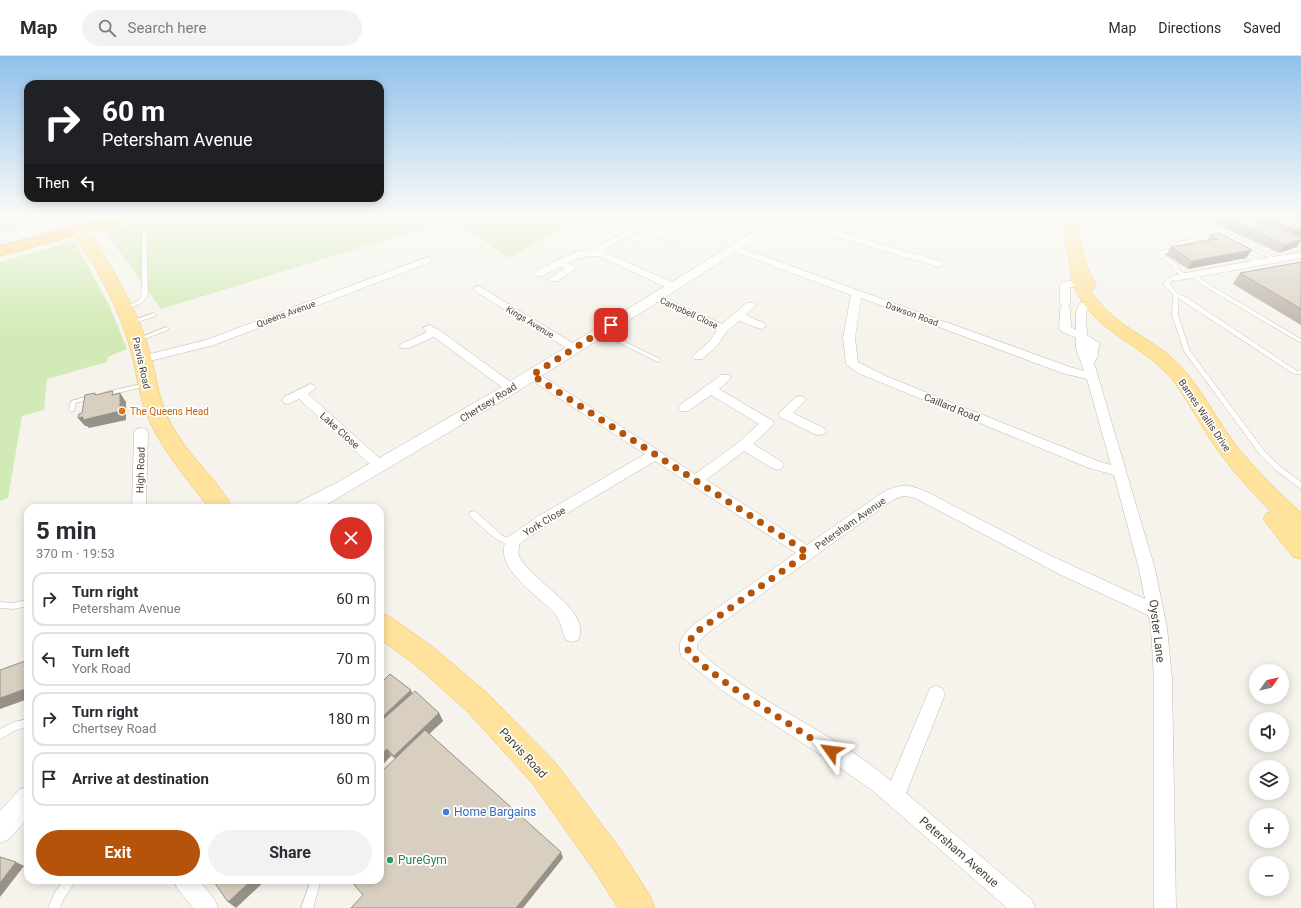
<!DOCTYPE html>
<meta charset="utf-8">
<style>
body{margin:0;font-family:Roboto,sans-serif;background:#f2f2f3;color:#2b2b33;height:100vh;display:flex;flex-direction:column;font-size:15px;white-space:nowrap}
*{box-sizing:border-box;margin:0}
p{font-size:13px;color:#7c7c81}
.icon{flex:none;width:22px;height:22px;fill:none;stroke:currentColor;stroke-width:2;stroke-linecap:round;stroke-linejoin:round}
.map{position:relative;flex:1;overflow:hidden}
.details{position:absolute;left:24px;top:448px;width:360px;height:380px;display:flex;flex-direction:column;background:#fff;border-radius:12px;box-shadow:0 2px 10px #0003}
.details>*{flex:none}
.hud{position:absolute;left:24px;top:24px;width:360px;height:122px;border-radius:12px;box-shadow:0 2px 10px #0003;background:#202124;color:#fff;overflow:hidden}
.needle{width:26px;rotate:56deg}
.fabs{position:absolute;left:1249px;top:608px;display:grid;gap:8px}
.fabs a{display:grid;place-items:center;width:40px;height:40px;border-radius:50%;background:#fff;box-shadow:0 2px 10px #0003;font-size:20px}
.pin{position:absolute;display:grid;place-items:center;width:34px;height:34px;color:#fff;margin:-17px;border-radius:8px;box-shadow:0 2px 6px #0006}
.me{position:absolute;width:44px;margin:-22px;rotate:301deg;stroke-linejoin:round;filter:drop-shadow(0 0 3px #0008)}
.turn{display:flex;align-items:center;gap:14px;height:84px;padding:0 12px;font-size:18px}
.turn .icon{width:52px;height:52px;stroke-width:2.5}
.turn b{display:block;font-size:28px;line-height:34px}
.then{display:flex;align-items:center;height:38px;padding:0 12px;background:#0003;gap:8px;font-size:15px}
.round{display:grid;place-items:center;flex:none;width:42px;height:42px;border-radius:21px;background:#f2f2f3}
.summary{display:flex;align-items:center;justify-content:space-between;height:68px;padding:0 12px}
h1{font-size:24px;font-weight:700;line-height:30px}
.action{display:flex;gap:8px;margin-top:auto;padding:8px 12px}
.action a{flex:1;height:46px;border-radius:24px;background:#b45309;color:#fff;font-size:16px;font-weight:700;line-height:46px;text-align:center}
.action a+a{background:#f2f2f3;color:#2b2b33}
ul{padding:0;list-style:none}
li{display:flex;align-items:center;gap:12px;height:54px;margin:0 8px 6px;padding:0 4px;border:2px solid #e1e1e2;border-radius:12px}
li div{flex:1}
li b{display:block;font-size:15px}
li em{font-style:normal}
header{display:flex;align-items:center;gap:24px;box-sizing:border-box;height:56px;padding:0 20px;background:#fff;border-bottom:1px solid #e1e1e2}
header strong{font-size:19px}
nav{display:flex;gap:22px;margin-inline-start:auto;font-size:14px}
.search{width:280px;height:36px;background:#f2f2f3;display:flex;align-items:center;gap:10px;box-sizing:border-box;padding:0 14px;border-radius:22px;color:#7c7c81;font-size:15px}
.map>svg:first-child{display:block}
</style>
<header>
<strong>Map</strong>
<div class="search"><svg class="icon" aria-label="search" viewBox="0 0 24 24"><circle cx="10" cy="10" r="6"/><path d="M15 15l6 6"/></svg>Search here</div>
<nav><a>Map</a><a>Directions</a><a>Saved</a></nav>
</header>
<div class="map">
<svg width="1301" height="852" viewBox="0 0 1301 852">
<rect width="100%" height="100%" fill="#f6f3ec"/>
<path fill="#d2eab5" d="M0,161H55V162L0,177Z
M156,161H585L508,202L453,163L161,253L104,174Z
M74,185L109,249L127,293L108,301L107,306L47,323L44,354L22,360L8,442L0,445V206Z"/>
<g fill="none" stroke-linecap="round" stroke-linejoin="round">
<defs>
<path id="service" d="M1188,161H1194L1278,203L1274,204Z
M142,173L146,174L148,239L142,247L126,254L124,253V251L138,245L142,239Z
M1202,182L1216,183L1218,184L1216,185L1202,184L1182,188L1179,193L1164,198V200L1178,209V210L1177,212L1187,219V221H1183L1172,213V212L1173,210L1160,201L1159,196L1175,191L1178,186Z
M1238,194H1242L1262,206L1258,207L1238,196Z
M1194,217L1208,228L1301,283V287L1204,230L1192,220L1191,219Z
M1175,220L1177,221V223L1173,224L1169,227L1178,238L1186,241L1297,315L1301,314V318H1294L1178,242V259L1190,295L1265,396L1281,411L1301,426V433L1277,415L1261,400L1184,295L1172,259L1173,239L1163,227L1169,222Z
M154,257L157,259L156,260L131,268L128,266Z
M166,271L169,273L168,274L139,285L137,286L134,284Z
M601,274L660,303L661,304L658,306L656,305L599,277V275Z
M146,327L148,328L149,329L148,330L105,340L102,338L105,336Z
M93,339L95,340L96,341L95,342L76,347L74,355H70L69,354L71,345Z
M473,455L476,456L503,480L515,484L516,486L515,488C500,492 481,469 470,460L469,458L470,456Z
M28,544V550L13,553L0,552V546L13,547Z
M28,663V671L16,674L0,683V673L14,666Z
M64,824H76L63,844L60,852H48L55,836Z
M311,824H321L313,852H301Z"/>
<path id="minor" d="M789,161H802L856,181L943,206L944,208L939,211L850,185L790,163Z
M640,167L676,181L678,183L673,186L670,185L640,173L633,178L645,182L647,184L645,186L642,187L626,181L606,193L604,196L676,228L677,230L676,232H668L601,201C589,198 579,202 568,207L576,213L557,225H549L548,223L564,213L561,211L539,221L534,218L535,216C554,207 575,192 596,194L600,189Z
M733,189L1070,311L1084,315C1081,303 1074,295 1076,282L1061,275L1059,273L1060,253L1062,250L1060,248V228C1065,223 1088,224 1093,229L1088,232L1070,231V248L1068,250L1070,253L1071,271L1076,274V256L1080,247L1095,246L1096,248L1095,250L1088,252L1086,256L1087,279L1099,287L1098,300L1094,307L1155,513L1167,572L1172,622L1176,852H1154V622L1151,572L1148,559L1059,518L917,443C905,438 898,440 887,448L705,579L697,588V593C754,647 832,674 891,725L930,632L936,630L942,632L945,638L906,737L1032,844L1035,852H1007L872,734L827,703L723,635L682,601C675,587 684,579 693,569L796,497L655,405L547,469L519,488C519,492 518,497 519,500C530,525 593,554 578,584L572,586L566,584C561,574 562,565 554,557C537,538 491,511 507,482L537,461L645,398L528,322L526,319L528,316H536L695,418L739,386L759,368L711,339L688,355H680L678,352L680,349L721,319H729L731,322L719,333L773,365L774,368L753,388L782,406L784,409L782,412L777,414L772,412L744,395L706,424L807,489L882,437C900,427 909,428 927,436L1047,498L1145,543L1139,513L1114,419L1089,412L858,317L846,308L843,282L851,239L730,194L728,192L730,190ZM861,242L1062,317L1087,323L1111,409L1098,405L888,321L858,306L855,282Z
M1301,196V202L1175,225L1170,222L1175,219Z
M428,201L431,202L433,204L431,206L214,289L142,307L138,305L136,303L138,301L206,284Z
M479,230L579,291L581,293L579,295H571L475,235L474,233L475,231Z
M656,238L722,268L747,247H755L756,249L746,259L765,268L767,270L761,273L739,265L727,275L717,290L702,303H694L692,301L694,299L709,286L717,274L652,243L651,241Z
M429,269L439,274L515,329L517,332L515,335H507L434,281L409,292H401L399,290L401,288L427,276L423,272Z
M310,328L314,329L316,332L308,338L385,407L387,410L385,413L380,415L375,413L299,343L288,348L284,347L282,344L284,341Z
M800,340L804,341L806,344L793,357L824,372L826,375L824,378L819,379L814,378L780,361L778,358L796,341Z
M141,372L146,373L148,376L146,452H132L134,376L136,373Z
M174,824H199L215,844L218,852H193L177,832Z"/>
<path id="tertiary" d="M777,161H791L510,340L324,450L321,452H295L297,447L338,426L498,333Z
M28,730V762L9,783L0,787V755L19,734Z"/>
<path id="primary" d="M1065,161H1079C1079,188 1083,206 1096,229L1094,232L1090,233C1107,265 1145,279 1171,301C1195,321 1214,359 1232,384C1252,411 1277,434 1301,457V503L1293,501L1263,463L1267,457L1271,456C1249,433 1228,410 1210,383C1194,359 1181,328 1158,309C1123,279 1085,268 1070,220L1072,217L1066,190Z
M96,195L101,197L104,200C121,228 137,256 147,287C156,314 157,341 170,366C186,398 216,421 233,452H209C188,424 164,397 149,364C138,340 137,314 129,288C120,257 105,228 88,200L91,197Z
M380,557L389,560L433,591L487,637L555,706L620,793L650,840L655,852H618L596,817L533,728L467,655L413,607L380,583Z"/>
<path id="motorway" d="M111,161H134L132,164L0,200V190Z"/>
</defs>
<use href="#service" stroke="#c2bbae" stroke-width="1"/>
<use href="#minor" stroke="#c2bbae" stroke-width="1"/>
<use href="#tertiary" stroke="#c2bbae" stroke-width="1"/>
<use href="#primary" stroke="#e6c16a" stroke-width="1"/>
<use href="#motorway" stroke="#e0a43c" stroke-width="1"/>
<use href="#service" fill="#fff" fill-rule="evenodd"/>
<use href="#minor" fill="#fff" fill-rule="evenodd"/>
<use href="#tertiary" fill="#fff" fill-rule="evenodd"/>
<use href="#primary" fill="#ffe39c" fill-rule="evenodd"/>
<use href="#motorway" fill="#ffcf6e" fill-rule="evenodd"/>
<defs>
<path id="primary-bridge" d="M73,161L96,200"/>
</defs>
<use href="#primary-bridge" stroke="#e6c16a" stroke-width="16" stroke-linecap="butt"/>
<use href="#primary-bridge" stroke="#ffe39c" stroke-width="16"/>
</g>
<path fill="#bab2a6" d="M1202,161H1301V180L1298,181L1297,191L1279,197Z
M1210,179L1252,194L1246,202L1188,213L1166,199L1171,191L1207,185Z
M1301,206V269L1233,228L1240,217Z
M380,628L412,637L439,657L443,665L429,678L563,802L363,839L395,703L391,700L380,711Z"/>
<path fill="#979187" d="M1301,172V180L1287,185L1294,174Z
M1301,183V185L1297,191L1279,197L1285,189Z
M1252,194L1246,202L1188,213L1192,205Z
M120,337L126,346V364L89,372L87,370H85L78,362Z
M28,632V643L0,653V642Z
M411,634L414,642L380,675V663Z
M439,657L443,665L398,707L394,700Z
M387,693L391,700L380,711V699Z
M561,796L563,802L523,852H516Z
M16,806L24,810L0,841V827Z
M252,824H266L236,852L228,846Z"/>
<path fill="#d8cfc1" stroke="#979187" d="M1223,161H1253L1301,182V183L1285,189Z
M1263,161H1301V172L1294,174Z
M1220,177L1252,194L1192,205L1171,191L1218,183L1210,179Z
M1301,206V253L1240,217Z
M113,335L112,339L120,337V355L83,364V361L78,362L79,358L82,357L85,339L95,337V339Z
M28,604V632L0,642V614Z
M390,618L411,634L380,663V628Z
M415,635L439,657L394,700L387,693L380,699V666Z
M425,674L561,796L516,852H351L363,839L350,824H380V717Z
M0,801L16,806L0,827Z
M216,824H252L228,846L214,826Z"/>
<linearGradient id="sky" x2="0" y2="1"><stop stop-color="#8fc1ec"/><stop offset="0.57" stop-color="#fbfaf6"/><stop offset="1" stop-color="#fbfaf6" stop-opacity="0"/></linearGradient>
<rect width="1301" height="280" fill="url(#sky)"/>
<g fill="none" stroke-linecap="round" stroke-linejoin="round">
<path stroke="#b45309" stroke-width="7" stroke-dasharray="0 12.6" d="M611,269L532,319L808,497L699,574L688,586V596L701,608L733,632L831,695"/>
</g>
<circle fill="#e8710a" stroke="#fff" stroke-width="1.5" cx="122" cy="355" r="4"/>
<circle fill="#3f7fe0" stroke="#fff" stroke-width="1.5" cx="446" cy="756" r="4"/>
<circle fill="#2e9e5b" stroke="#fff" stroke-width="1.5" cx="390" cy="804" r="4"/>
<g text-anchor="middle" stroke-width="3.5" stroke-linejoin="round" paint-order="stroke">
<g font-size="9" fill="#4b4439" stroke="#fff">
<text transform="translate(689 257) rotate(25)" y="3">Campbell Close</text>
<text transform="translate(286 258) rotate(-20)" y="3">Queens Avenue</text>
<text transform="translate(912 258) rotate(20)" y="3">Dawson Road</text>
<text transform="translate(530 266) rotate(31)" y="3">Kings Avenue</text>
</g>
<g font-size="10" fill="#4b4439" stroke="#fff">
<text transform="translate(142 307) rotate(77)" y="4">Parvis Road</text>
<text transform="translate(488 346) rotate(-32)" y="4">Chertsey Road</text>
<text transform="translate(952 351) rotate(22)" y="4">Caillard Road</text>
<text transform="translate(1205 359) rotate(56)" y="4">Barnes Wallis Drive</text>
<text transform="translate(340 374) rotate(42)" y="4">Lake Close</text>
<text transform="translate(140 414) rotate(-88)" y="4">High Road</text>
<text transform="translate(544 465) rotate(-31)" y="4">York Close</text>
<text transform="translate(850 467) rotate(-35)" y="4">Petersham Avenue</text>
</g>
<g font-size="10" fill="#c56008" stroke="#fff" text-anchor="start">
<text x="130" y="359">The Queens Head</text>
</g>
<g font-size="12" fill="#4b4439" stroke="#fff">
<text transform="translate(1157 575) rotate(83)" y="4">Oyster Lane</text>
<text transform="translate(523 697) rotate(47)" y="4">Parvis Road</text>
<text transform="translate(959 796) rotate(41)" y="4">Petersham Avenue</text>
</g>
<g font-size="12" fill="#366cbe" stroke="#fff" text-anchor="start">
<text x="454" y="760">Home Bargains</text>
</g>
<g font-size="12" fill="#27864d" stroke="#fff" text-anchor="start">
<text x="398" y="808">PureGym</text>
</g>
</g>
</svg>
<div class="fabs">
<a><svg class="needle" viewBox="-14 -14 28 28"><path d="M0-13l5 13h-10z" fill="#e53935"/><path d="M0 13l5-13h-10z" fill="#7c7c81"/></svg></a>
<a><svg class="icon" aria-label="sound" viewBox="0 0 24 24"><path d="M4 9h4l5-4v14l-5-4H4zM17 9q2 3 0 6"/></svg></a>
<a><svg class="icon" aria-label="layers" viewBox="0 0 24 24"><path d="M12 4l9 5-9 5-9-5zM3 14l9 5 9-5"/></svg></a>
<a>+</a>
<a>−</a>
</div>
<div class="pin" style="left:611px;top:269px;background:#d93025"><svg class="icon" aria-label="arrive" viewBox="0 0 24 24"><path d="M6 21V4h12l-3 4 3 4H6"/></svg></div>
<svg class="me" style="left:831px;top:695px" viewBox="-20 -20 40 40"><path d="M0-17L14 15 0 8-14 15z" fill="#b45309" stroke="#fff" stroke-width="4"/></svg>
<div class="hud">
<div class="turn"><svg class="icon" aria-label="right" viewBox="0 0 24 24"><path d="M7 20v-9h11M14 6l5 5-5 5"/></svg><div><b>60 m</b>Petersham Avenue</div></div>
<div class="then">Then<svg class="icon" aria-label="left" viewBox="0 0 24 24"><path d="M17 20v-9H6M10 6l-5 5 5 5"/></svg></div>
</div>
<section class="details">
<div class="summary"><div><h1>5 min</h1><p>370 m · 19:53</p></div><a class="round" style="background:#d93025;color:#fff"><svg class="icon" aria-label="close" viewBox="0 0 24 24"><path d="M6 6l12 12M18 6L6 18"/></svg></a></div>
<ul>
<li><svg class="icon" aria-label="right" viewBox="0 0 24 24"><path d="M7 20v-9h11M14 6l5 5-5 5"/></svg><div><b>Turn right</b><p>Petersham Avenue</p></div><em>60 m</em></li>
<li><svg class="icon" aria-label="left" viewBox="0 0 24 24"><path d="M17 20v-9H6M10 6l-5 5 5 5"/></svg><div><b>Turn left</b><p>York Road</p></div><em>70 m</em></li>
<li><svg class="icon" aria-label="right" viewBox="0 0 24 24"><path d="M7 20v-9h11M14 6l5 5-5 5"/></svg><div><b>Turn right</b><p>Chertsey Road</p></div><em>180 m</em></li>
<li><svg class="icon" aria-label="arrive" viewBox="0 0 24 24"><path d="M6 21V4h12l-3 4 3 4H6"/></svg><div><b>Arrive at destination</b></div><em>60 m</em></li>
</ul>
<div class="action"><a>Exit</a><a>Share</a></div>
</section>
</div>
